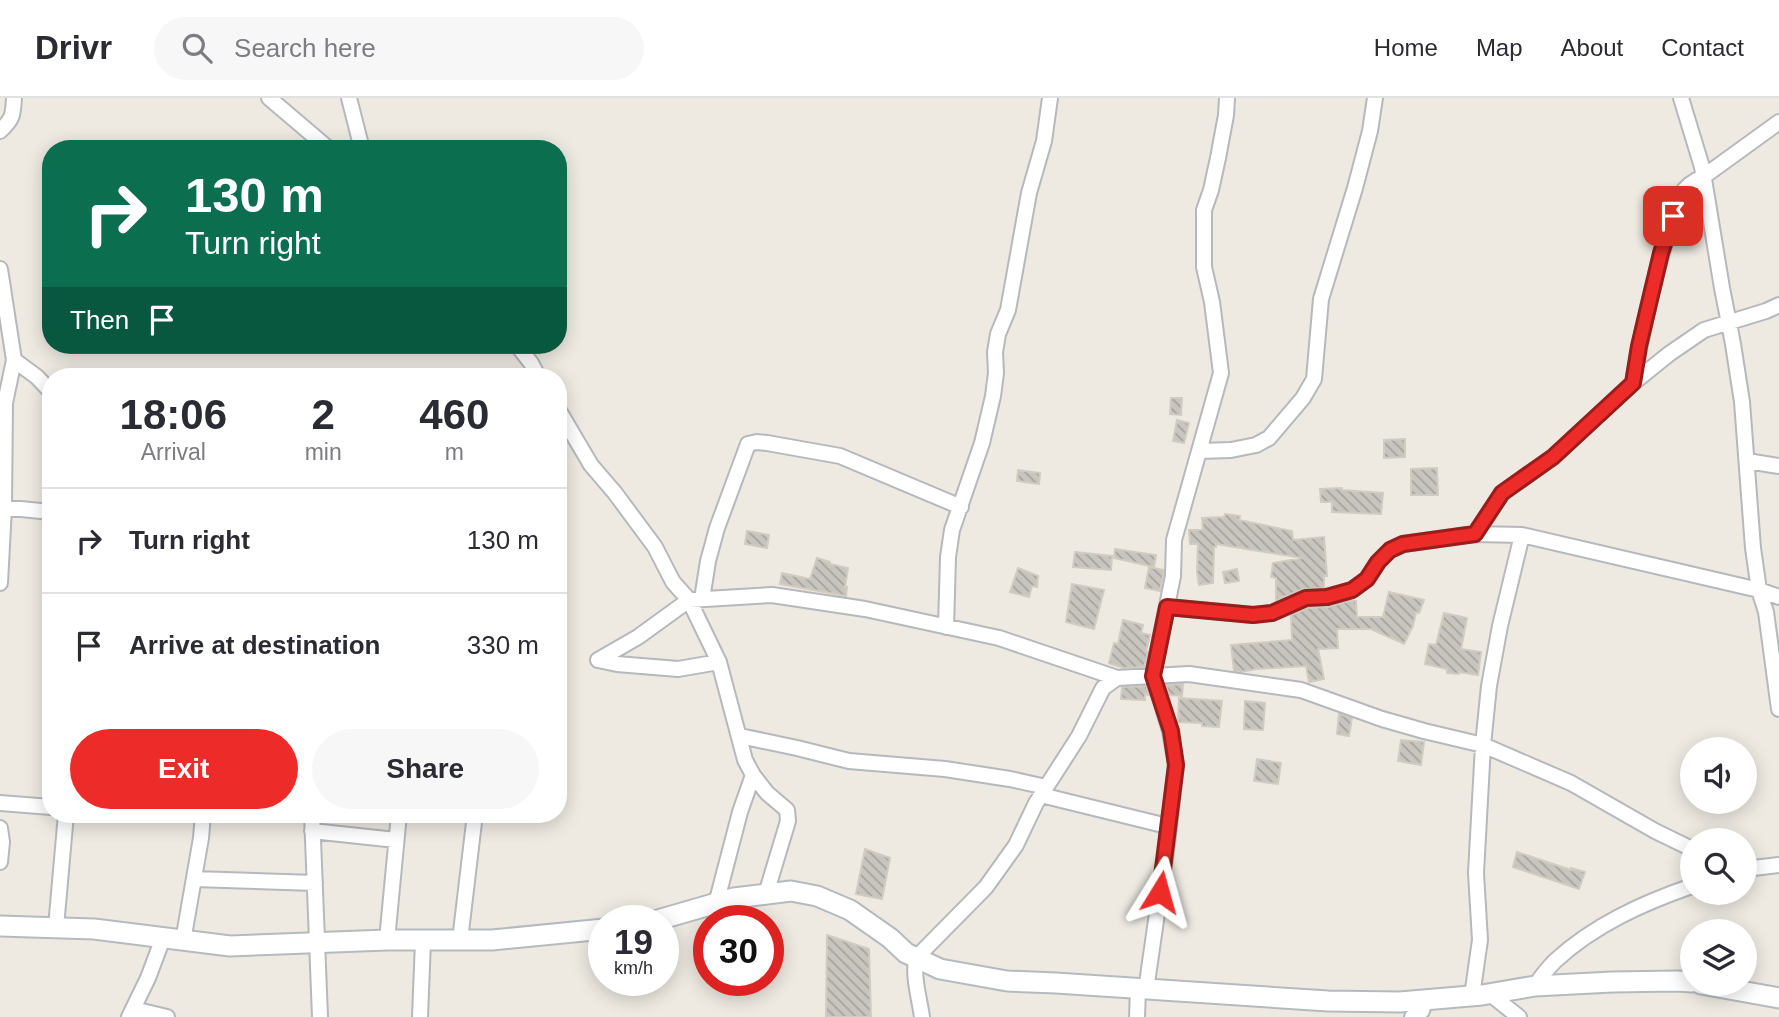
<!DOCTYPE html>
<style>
body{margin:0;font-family:Arial,sans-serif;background:#f7f7f7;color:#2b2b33;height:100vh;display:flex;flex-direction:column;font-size:26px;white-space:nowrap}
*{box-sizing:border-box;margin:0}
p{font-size:23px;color:#7c7c81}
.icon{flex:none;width:38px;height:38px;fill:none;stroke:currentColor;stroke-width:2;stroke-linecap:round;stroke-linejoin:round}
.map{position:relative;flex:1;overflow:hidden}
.sheet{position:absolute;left:42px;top:270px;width:525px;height:455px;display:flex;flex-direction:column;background:#fff;border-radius:28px;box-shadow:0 4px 18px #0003}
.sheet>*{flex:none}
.top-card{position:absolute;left:42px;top:42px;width:525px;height:214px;border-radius:28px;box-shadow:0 4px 18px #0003;background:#0b6e4f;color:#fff;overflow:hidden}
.buttons{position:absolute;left:1680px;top:639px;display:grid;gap:14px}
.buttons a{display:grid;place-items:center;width:77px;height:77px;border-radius:50%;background:#fff;box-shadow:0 4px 18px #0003;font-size:35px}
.speed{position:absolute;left:588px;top:807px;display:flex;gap:14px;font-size:35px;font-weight:700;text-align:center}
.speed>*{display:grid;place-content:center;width:91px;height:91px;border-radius:50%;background:#fff;box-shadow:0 4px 18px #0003;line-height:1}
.speed small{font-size:18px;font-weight:400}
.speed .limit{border:10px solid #d22;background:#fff;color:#111}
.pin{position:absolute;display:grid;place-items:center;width:60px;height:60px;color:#fff;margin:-30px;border-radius:14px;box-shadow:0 4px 10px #0006}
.me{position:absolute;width:77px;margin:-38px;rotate:8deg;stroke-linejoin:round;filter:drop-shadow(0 0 5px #0008)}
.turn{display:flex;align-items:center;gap:24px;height:147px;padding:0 28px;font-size:32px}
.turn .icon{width:91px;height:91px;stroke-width:2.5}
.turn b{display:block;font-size:49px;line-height:60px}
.then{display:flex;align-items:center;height:66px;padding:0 28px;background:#0003;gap:14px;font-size:26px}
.eta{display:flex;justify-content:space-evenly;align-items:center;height:119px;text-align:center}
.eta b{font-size:42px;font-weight:600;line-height:49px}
.button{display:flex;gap:14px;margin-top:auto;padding:14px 28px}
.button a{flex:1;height:80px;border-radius:42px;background:#ed2c29;color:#fff;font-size:28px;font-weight:600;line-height:80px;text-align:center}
.button a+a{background:#f7f7f7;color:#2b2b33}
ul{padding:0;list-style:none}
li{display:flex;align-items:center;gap:21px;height:105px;padding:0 28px;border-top:2px solid #e1e1e2}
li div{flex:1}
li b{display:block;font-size:26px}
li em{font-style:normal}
header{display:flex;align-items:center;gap:42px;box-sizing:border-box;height:98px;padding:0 35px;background:#fff;border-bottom:2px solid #e1e1e2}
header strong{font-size:33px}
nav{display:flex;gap:38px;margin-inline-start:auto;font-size:24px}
.search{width:490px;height:63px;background:#f7f7f7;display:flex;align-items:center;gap:18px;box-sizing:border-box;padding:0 24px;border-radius:38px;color:#7c7c81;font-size:26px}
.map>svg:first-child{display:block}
</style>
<header>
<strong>Drivr</strong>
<div class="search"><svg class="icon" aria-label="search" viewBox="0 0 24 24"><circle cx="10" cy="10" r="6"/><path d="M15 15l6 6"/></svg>Search here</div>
<nav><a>Home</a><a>Map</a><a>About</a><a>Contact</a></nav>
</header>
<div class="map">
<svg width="1779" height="919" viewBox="0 0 1779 919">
<defs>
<pattern id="building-back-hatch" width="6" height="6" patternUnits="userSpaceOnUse" patternTransform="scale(1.75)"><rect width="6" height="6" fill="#c8c5bf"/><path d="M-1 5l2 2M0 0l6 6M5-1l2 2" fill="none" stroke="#a5a39f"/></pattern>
</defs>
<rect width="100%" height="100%" fill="#eeeae2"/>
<path fill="url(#building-back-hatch)" stroke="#d2cbc0" stroke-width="2" d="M1171,300H1182L1181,317L1170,316Z
M1177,322L1189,325L1184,345L1173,343Z
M1405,341V359L1384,360V342Z
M1437,370L1438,397H1411V371Z
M1018,372L1040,375L1039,386L1017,383Z
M1342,390V392L1383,395L1381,416L1332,414V404H1321L1320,391Z
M1225,416L1240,418L1239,422L1292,433L1293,442L1324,439L1327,478H1324V490L1303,491L1276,502V480L1271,479L1273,465L1302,460L1216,446V449H1214L1213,485L1199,487L1197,474L1198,446H1190L1189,432H1203L1202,420L1224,419Z
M747,433L769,437L767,450L745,446Z
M1115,451L1156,457L1154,469L1114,460Z
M1075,454L1112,458L1111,472L1073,469Z
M817,460L830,464V466L848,470L845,489H847L846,498L780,486L782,475L810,481Z
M1149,469L1164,472L1160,493L1145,490Z
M1018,470L1038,478L1037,489L1032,488L1029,499L1010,494Z
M1237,471L1239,483L1225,485L1223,474Z
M1072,486L1104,492L1094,531L1066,524Z
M1389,494L1424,502L1419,515L1416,514L1413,528L1404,546L1371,531H1337L1338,550L1318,551L1324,581L1309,584L1306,568L1257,571L1240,574L1234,573L1231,547L1292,542L1291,517L1308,510L1328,509L1349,503H1356L1357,519H1383Z
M1444,515L1467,520L1461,551L1481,554L1478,577L1459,574V576L1447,575V571L1425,566L1429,546L1436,547Z
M1123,522L1143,527L1141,535L1150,537L1146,553L1148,554L1144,569L1123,570L1109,565L1114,545L1118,546Z
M1183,586L1182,598L1169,597L1166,587Z
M1146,588L1149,597L1145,596V602L1121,601L1122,589Z
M1179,600L1222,603L1219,629L1202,628V625L1178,624Z
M1245,603L1265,605L1263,632L1244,631Z
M1339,616L1352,620L1349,638L1337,636Z
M1401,642L1424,644L1421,667L1398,663Z
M1257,661L1281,665L1278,686L1254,683Z
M865,751L890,760L882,801L856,796Z
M1517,754L1571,772V770L1585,774L1579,791L1513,769Z
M827,837L869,851L871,919H826Z"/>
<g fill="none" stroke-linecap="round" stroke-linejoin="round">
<defs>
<path id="street" d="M269,0L329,51
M349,0L362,51
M1681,0L1702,69L1722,190L1733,246L1742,304L1753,450L1759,492L1766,514L1779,611
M0,33C13,21 13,17 14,0
M0,171L14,262L5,305L4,409L0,485
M517,247L531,265L538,278
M14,262L37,279L51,294
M1633,285C1643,222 1659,160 1679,99C1685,89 1692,83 1703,79L1779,24
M558,311L591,367L615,395L655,449L673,484L689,502L719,564L745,662L753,677L767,695L787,712L788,723L766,796
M1199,353L1231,352L1256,347L1269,340L1303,300L1314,281L1321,201L1355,90L1370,33L1375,0
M1747,363L1779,368
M0,409L51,414
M1475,436L1502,395L1553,359L1633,285L1669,256L1704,232L1766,213L1779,207
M702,501L708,463L717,430L748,346L757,344L767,345L840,358L961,409
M1167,509L1253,517L1272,515L1306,500L1327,499L1352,492L1367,481L1378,464L1390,452L1403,446L1475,436L1522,437L1759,492L1779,499
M946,529L948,459L952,432L982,345L993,298L996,275L995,254L998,236L1008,212L1029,95L1044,43L1050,0
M598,562L638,539L689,502L772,497L865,511L999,540L1117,580L1189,576L1301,592L1382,621L1424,633L1483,647L1571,685L1655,733L1692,751
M598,562L617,566L678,571L719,564
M740,638L797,650L849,663L945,671L1010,681L1046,689
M1041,697L1163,727L1168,734
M0,705L51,709
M312,716L320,919
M0,730L2,744L0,764
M312,733L396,742
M1745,771L1779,767
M194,781L315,785
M716,806L740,714L753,677
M56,829L66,716
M387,842L399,716
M460,842L475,716
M183,843L201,740L203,716
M1535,888C1541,879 1548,870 1555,863C1594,827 1643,805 1692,788
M1146,892L1167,746L1176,667L1170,633L1153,577L1173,478L1174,442L1221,275L1212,204L1204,169V112L1211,92L1218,60L1226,17L1227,0
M1490,896L1519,919
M1472,898L1480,842L1476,775L1483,647L1489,588L1500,528L1522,437
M133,911L167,919
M129,919L148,880L163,840
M420,919L423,843
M922,919C919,898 913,881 916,860L986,789L1016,747L1036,705L1079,638L1103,590L1117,580
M1137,919L1138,891
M1412,919L1422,913L1425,902"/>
<path id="secondary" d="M658,822L734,800L791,793L817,798L850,812L890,840L906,855L940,871L1007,883L1056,885L1328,903L1400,904L1482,897L1535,888L1612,884L1677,883L1692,884
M0,828L94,831L230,848L387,842H492L604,831
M1701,886L1779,900"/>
</defs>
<use href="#street" stroke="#b5b8bd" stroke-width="18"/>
<use href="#secondary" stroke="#b5babf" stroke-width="23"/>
<use href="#street" stroke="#fff" stroke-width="14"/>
<use href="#secondary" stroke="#fff" stroke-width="19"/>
</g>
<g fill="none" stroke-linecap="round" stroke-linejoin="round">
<defs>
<path id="route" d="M1160,794L1176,667L1171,633L1153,578L1167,509L1253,517L1272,515L1306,500L1327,499L1352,492L1367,481L1378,464L1390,452L1403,446L1475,436L1502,395L1553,359L1633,285L1639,248L1661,155L1673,118"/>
</defs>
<use href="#route" stroke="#9a1d1b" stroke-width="18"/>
<use href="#route" stroke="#ed2c29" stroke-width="12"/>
</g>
</svg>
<div class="buttons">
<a><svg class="icon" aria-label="sound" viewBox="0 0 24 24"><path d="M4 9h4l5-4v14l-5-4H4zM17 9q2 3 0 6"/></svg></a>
<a><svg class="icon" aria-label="search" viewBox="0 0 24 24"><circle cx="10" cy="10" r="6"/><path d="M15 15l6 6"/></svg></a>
<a><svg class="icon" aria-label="layers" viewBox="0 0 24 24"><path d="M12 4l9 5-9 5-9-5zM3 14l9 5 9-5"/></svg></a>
</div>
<div class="speed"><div>19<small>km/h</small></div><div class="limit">30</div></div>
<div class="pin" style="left:1673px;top:118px;background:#d93025"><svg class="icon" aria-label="arrive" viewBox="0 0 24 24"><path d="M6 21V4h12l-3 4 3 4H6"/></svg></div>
<svg class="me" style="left:1160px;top:794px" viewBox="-20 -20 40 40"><path d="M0-17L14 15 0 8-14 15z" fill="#ed2c29" stroke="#fff" stroke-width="4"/></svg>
<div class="top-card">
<div class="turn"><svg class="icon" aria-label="right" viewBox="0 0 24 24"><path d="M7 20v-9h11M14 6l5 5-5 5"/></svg><div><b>130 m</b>Turn right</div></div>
<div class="then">Then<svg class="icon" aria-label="arrive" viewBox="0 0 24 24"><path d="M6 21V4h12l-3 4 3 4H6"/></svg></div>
</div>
<section class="sheet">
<div class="eta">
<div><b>18:06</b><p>Arrival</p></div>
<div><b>2</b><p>min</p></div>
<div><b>460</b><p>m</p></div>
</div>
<ul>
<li><svg class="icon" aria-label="right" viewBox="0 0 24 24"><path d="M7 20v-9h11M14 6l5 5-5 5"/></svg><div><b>Turn right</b></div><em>130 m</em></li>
<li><svg class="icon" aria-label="arrive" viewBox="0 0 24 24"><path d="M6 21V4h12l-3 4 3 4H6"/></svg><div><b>Arrive at destination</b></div><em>330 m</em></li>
</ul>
<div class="button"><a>Exit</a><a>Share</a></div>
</section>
</div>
